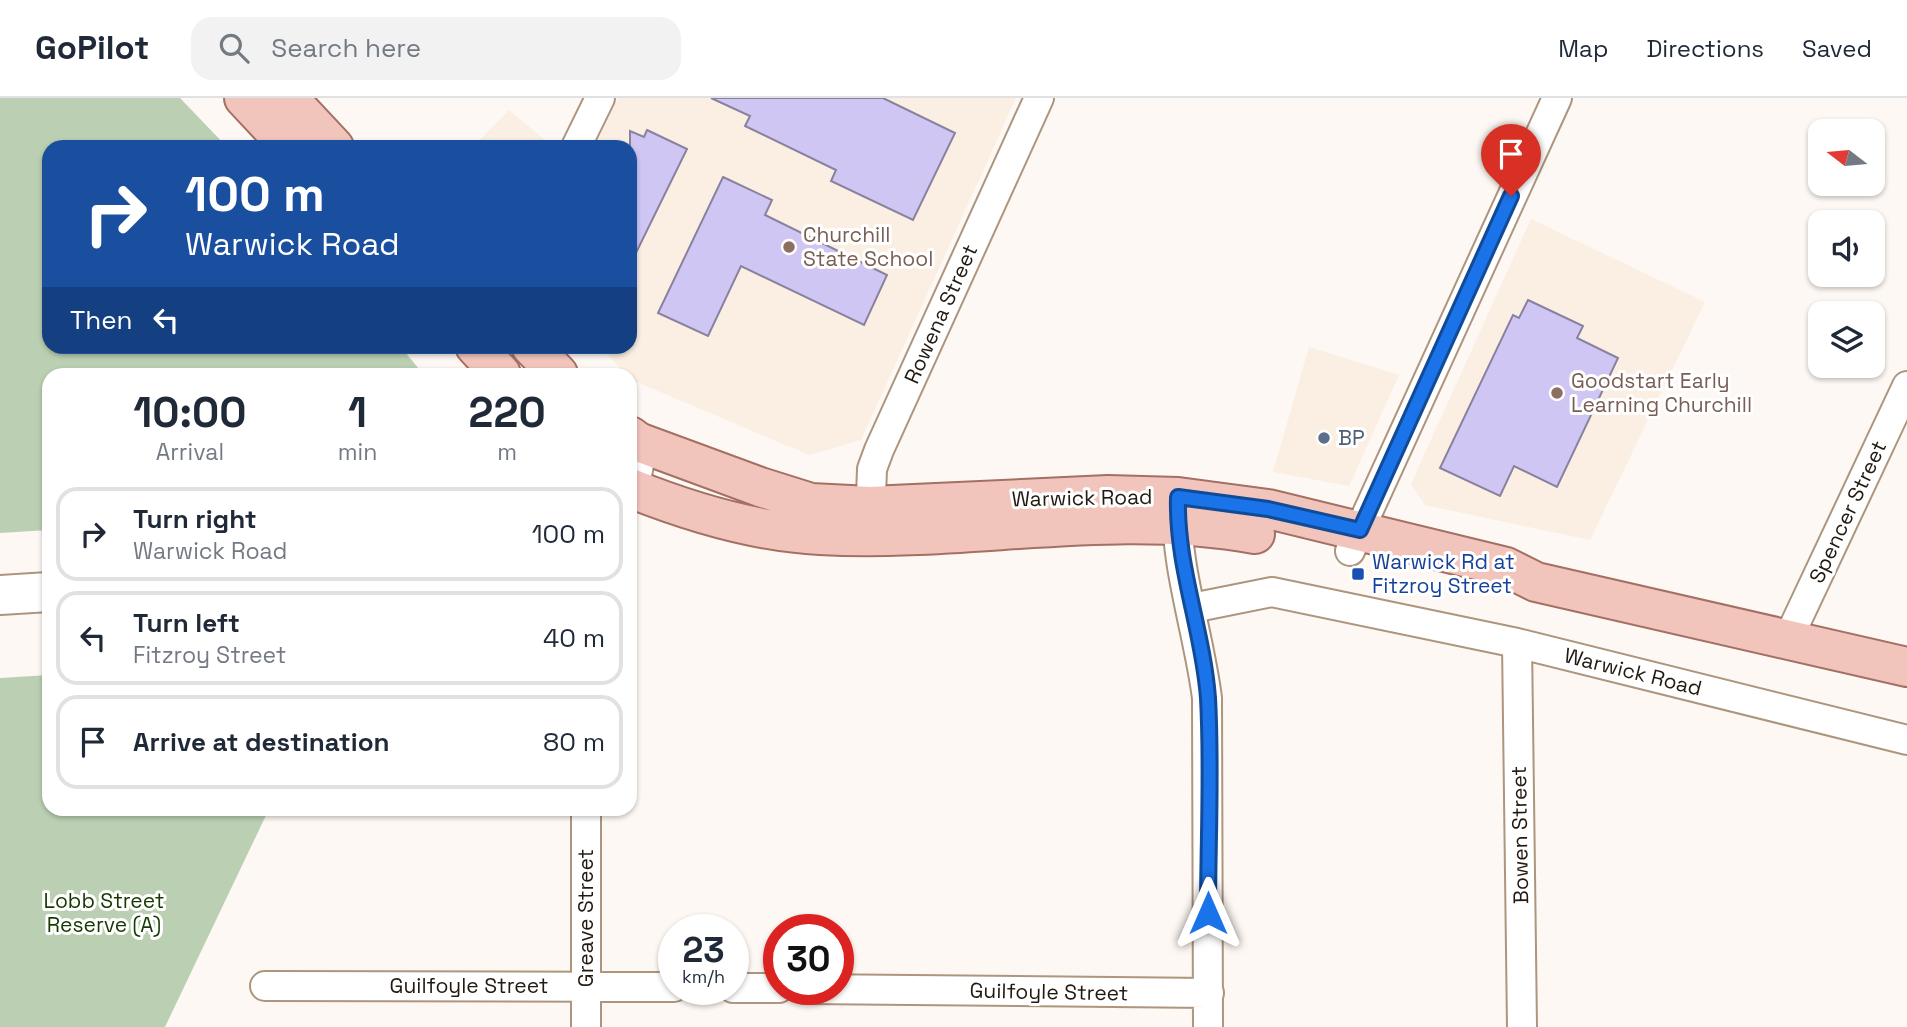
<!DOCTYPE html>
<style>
body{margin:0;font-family:"Space Grotesk",sans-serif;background:#f2f2f3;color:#1f2937;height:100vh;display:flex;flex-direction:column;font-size:26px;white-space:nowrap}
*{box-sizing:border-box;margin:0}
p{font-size:23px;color:#747a83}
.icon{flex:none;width:38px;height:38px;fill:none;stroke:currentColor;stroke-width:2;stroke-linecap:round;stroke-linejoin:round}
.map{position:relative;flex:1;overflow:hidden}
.panel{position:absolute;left:42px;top:270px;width:595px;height:448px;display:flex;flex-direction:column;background:#fff;border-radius:21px;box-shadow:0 2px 5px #0004}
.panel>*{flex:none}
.hud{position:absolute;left:42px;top:42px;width:595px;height:214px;border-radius:21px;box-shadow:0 2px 5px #0004;background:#1a4fa0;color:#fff;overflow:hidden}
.needle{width:46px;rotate:286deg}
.fabs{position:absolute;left:1808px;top:21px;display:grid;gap:14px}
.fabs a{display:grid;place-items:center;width:77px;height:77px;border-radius:14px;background:#fff;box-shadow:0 2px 5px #0004;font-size:35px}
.speed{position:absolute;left:658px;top:816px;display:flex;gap:14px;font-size:35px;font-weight:700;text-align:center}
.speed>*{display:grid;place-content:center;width:91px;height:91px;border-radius:50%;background:#fff;box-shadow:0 2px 5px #0004;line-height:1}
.speed small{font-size:18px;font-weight:400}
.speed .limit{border:10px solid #d22;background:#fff;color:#111}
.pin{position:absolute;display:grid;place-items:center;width:60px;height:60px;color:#fff;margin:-72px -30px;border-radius:50% 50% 50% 0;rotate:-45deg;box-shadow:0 0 7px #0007}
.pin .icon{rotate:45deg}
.me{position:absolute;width:77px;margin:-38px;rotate:0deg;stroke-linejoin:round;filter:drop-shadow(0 0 5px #0008)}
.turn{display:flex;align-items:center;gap:24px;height:147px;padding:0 28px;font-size:32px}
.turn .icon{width:91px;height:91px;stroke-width:2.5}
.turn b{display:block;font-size:49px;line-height:60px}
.then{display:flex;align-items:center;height:66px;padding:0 28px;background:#0003;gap:14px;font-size:26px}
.eta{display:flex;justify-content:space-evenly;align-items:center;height:119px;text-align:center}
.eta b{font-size:42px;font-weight:800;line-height:49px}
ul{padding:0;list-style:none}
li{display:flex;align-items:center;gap:21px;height:94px;margin:0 14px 10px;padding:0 14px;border:4px solid #e0e1e3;border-radius:21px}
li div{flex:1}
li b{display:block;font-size:26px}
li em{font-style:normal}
header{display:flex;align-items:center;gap:42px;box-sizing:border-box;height:98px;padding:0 35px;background:#fff;border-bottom:2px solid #e0e1e3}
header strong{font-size:33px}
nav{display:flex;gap:38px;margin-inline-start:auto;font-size:24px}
.search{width:490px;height:63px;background:#f2f2f3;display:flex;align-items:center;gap:18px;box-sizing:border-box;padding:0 24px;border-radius:21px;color:#747a83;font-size:26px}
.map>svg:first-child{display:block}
</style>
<header>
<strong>GoPilot</strong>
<div class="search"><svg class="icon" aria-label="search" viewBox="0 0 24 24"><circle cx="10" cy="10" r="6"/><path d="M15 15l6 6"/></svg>Search here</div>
<nav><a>Map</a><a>Directions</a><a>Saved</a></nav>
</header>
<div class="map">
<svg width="1907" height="929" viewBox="0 0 1907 929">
<rect width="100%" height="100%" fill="#fdf8f3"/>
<path fill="#fbeee2" d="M618,0H1016L861,342L809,357L632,282L600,249L630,248V49H594Z
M509,12L546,43L543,49H473Z
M1531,121L1705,204L1590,442L1425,407L1411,386Z
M1309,249L1399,277L1349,388L1273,374Z"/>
<path fill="#bbd0b3" d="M0,0H180L227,49H49V248L401,249L423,276H49V432L0,435Z
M49,577V710L269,711L165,929H0V580Z"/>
<path fill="#d0c6f4" stroke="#88829e" stroke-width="2" d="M711,0H883L955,35L913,122L831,83L836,72L745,28L750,18Z
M647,32L687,51L630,167V33L644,39Z
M723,79L772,102L765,117L887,177L864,227L741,168L708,238L658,215Z
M1528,202L1583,228L1577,240L1618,260L1557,389L1514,368L1500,398L1440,370L1513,217L1519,220Z"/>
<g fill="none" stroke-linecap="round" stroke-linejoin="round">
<defs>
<path id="street" d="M576,49L600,0
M1177,409C1176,471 1199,537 1207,600L1208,929
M870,425L872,371L879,352L1039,0
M1350,453L1557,0
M1192,510L1272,494L1517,545L1907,642
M1788,541L1907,288
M1517,545L1522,929
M586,710V929
M265,888L674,889
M733,890H779
M805,891L1209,895"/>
<path id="secondary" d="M630,388L638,344
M0,497L49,494"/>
<path id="primary" d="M244,0L290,49
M288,0L334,49
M475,248L501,276
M531,248L558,276
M630,338L638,344L760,389L811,405L870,408L1108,397L1178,399L1268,411L1506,469L1536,484L1907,569
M630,390C690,414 755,434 820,437C965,445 1111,410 1255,436"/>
</defs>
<use href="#street" stroke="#ad957e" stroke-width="32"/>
<use href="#secondary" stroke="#ad957e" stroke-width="42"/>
<use href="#primary" stroke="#a37063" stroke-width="42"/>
<use href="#street" stroke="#fff" stroke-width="28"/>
<use href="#secondary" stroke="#fff" stroke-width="38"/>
<use href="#primary" stroke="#f2c5bc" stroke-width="38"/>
</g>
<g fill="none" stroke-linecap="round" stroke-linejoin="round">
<defs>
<path id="route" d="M1208,815C1208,744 1212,671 1208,600C1203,532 1176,468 1178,399L1268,411L1360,432L1511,98"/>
</defs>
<use href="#route" stroke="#114b97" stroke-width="18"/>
<use href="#route" stroke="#1a73e8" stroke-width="12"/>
</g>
<g fill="#8d6e63" stroke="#fff" stroke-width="2.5">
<circle cx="789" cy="149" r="7"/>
<circle cx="1557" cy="295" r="7"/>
</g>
<circle fill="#5c6f8a" stroke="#fff" stroke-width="2.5" cx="1324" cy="340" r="7"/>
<rect fill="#1a4fb4" stroke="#fff" stroke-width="2.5" x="1351" y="469" width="14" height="14" rx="3.5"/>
<g text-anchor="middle" stroke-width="6" stroke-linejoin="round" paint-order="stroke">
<g font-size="21" fill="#785e54" stroke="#fff" text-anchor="start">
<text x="803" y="144">Churchill<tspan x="803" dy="24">State School</tspan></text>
<text x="1571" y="290">Goodstart Early<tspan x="1571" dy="24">Learning Churchill</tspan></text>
</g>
<g font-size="21" fill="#221a11" stroke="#fff">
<text transform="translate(941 216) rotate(-66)" y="7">Rowena Street</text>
<text transform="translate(1082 400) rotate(-1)" y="7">Warwick Road</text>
<text transform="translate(1848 414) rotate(-65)" y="7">Spencer Street</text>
<text transform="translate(1633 574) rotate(14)" y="7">Warwick Road</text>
<text transform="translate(1520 737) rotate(-91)" y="7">Bowen Street</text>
<text transform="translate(586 820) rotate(-90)" y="7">Greave Street</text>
<text x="469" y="895">Guilfoyle Street</text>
<text transform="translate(1049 894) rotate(1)" y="7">Guilfoyle Street</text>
</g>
<g font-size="21" fill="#4e5e75" stroke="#fff" text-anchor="start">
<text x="1338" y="347">BP</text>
</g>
<g font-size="21" fill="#164399" stroke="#fff" text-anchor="start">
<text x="1372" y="471">Warwick Rd at<tspan x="1372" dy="24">Fitzroy Street</tspan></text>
</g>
<g font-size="21" fill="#153900" stroke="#fff">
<text x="104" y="810">Lobb Street<tspan x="104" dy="24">Reserve (A)</tspan></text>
</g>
</g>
</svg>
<div class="fabs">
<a><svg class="needle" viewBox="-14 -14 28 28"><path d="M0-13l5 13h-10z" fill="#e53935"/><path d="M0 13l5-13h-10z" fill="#747a83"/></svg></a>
<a><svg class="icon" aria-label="sound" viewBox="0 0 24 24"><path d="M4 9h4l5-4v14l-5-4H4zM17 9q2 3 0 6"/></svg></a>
<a><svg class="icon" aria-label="layers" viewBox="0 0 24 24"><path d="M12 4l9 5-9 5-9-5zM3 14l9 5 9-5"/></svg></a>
</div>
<div class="speed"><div>23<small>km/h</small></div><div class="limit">30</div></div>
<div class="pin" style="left:1511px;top:98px;background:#d93025"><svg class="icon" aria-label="arrive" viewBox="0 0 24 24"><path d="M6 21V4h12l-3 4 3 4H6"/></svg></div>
<svg class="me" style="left:1208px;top:815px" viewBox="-20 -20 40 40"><path d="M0-17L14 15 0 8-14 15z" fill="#1a73e8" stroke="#fff" stroke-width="4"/></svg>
<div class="hud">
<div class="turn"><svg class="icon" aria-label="right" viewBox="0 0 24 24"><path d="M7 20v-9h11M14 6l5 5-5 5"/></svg><div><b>100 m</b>Warwick Road</div></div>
<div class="then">Then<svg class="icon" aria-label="left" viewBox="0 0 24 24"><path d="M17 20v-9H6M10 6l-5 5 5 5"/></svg></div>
</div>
<section class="panel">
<div class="eta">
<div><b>10:00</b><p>Arrival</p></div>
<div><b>1</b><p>min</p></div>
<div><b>220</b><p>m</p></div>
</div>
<ul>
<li><svg class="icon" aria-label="right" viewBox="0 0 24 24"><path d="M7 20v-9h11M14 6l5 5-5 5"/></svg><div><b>Turn right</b><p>Warwick Road</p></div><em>100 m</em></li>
<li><svg class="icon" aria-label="left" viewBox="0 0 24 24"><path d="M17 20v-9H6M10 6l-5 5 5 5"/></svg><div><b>Turn left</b><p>Fitzroy Street</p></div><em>40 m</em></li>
<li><svg class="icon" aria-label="arrive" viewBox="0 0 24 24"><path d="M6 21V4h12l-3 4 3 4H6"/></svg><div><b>Arrive at destination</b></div><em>80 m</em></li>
</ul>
</section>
</div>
